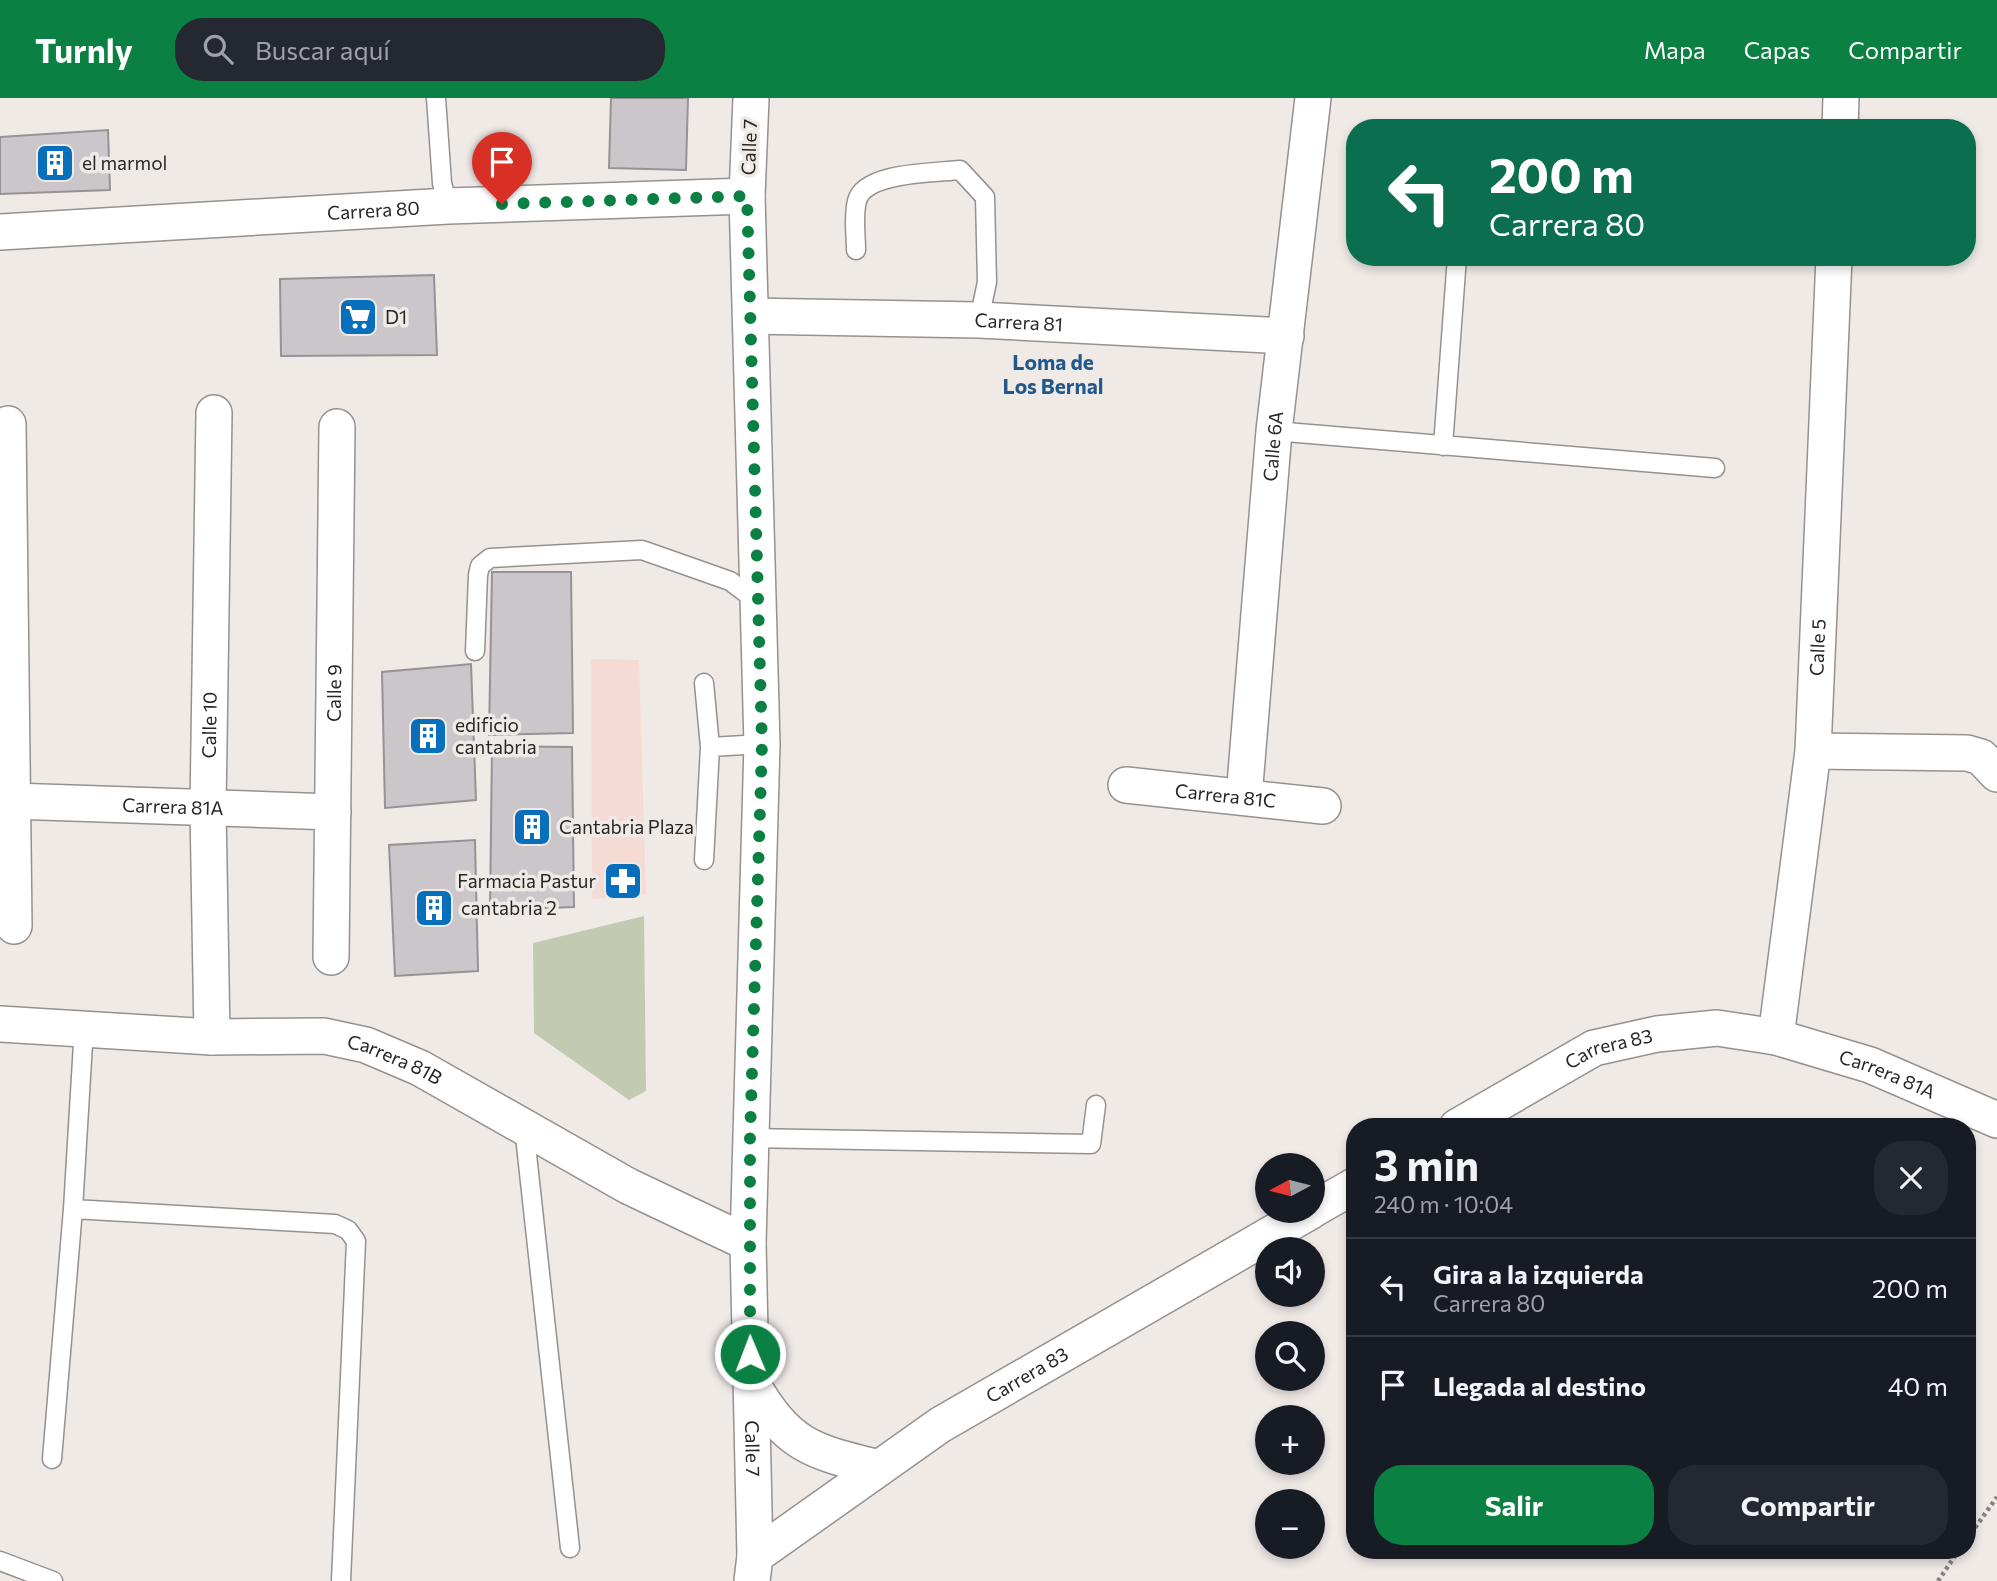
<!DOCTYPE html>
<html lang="es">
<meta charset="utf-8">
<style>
body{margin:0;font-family:Commissioner,sans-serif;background:#242831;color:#f1f3f6;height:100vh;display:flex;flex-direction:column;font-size:26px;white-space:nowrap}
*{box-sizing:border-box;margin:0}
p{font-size:23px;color:#9ea1a6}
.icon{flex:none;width:38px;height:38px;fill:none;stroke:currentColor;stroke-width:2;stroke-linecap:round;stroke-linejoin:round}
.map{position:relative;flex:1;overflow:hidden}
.details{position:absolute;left:1346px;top:1020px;width:630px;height:441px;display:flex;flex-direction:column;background:#171b24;border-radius:28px;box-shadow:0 4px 10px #0003}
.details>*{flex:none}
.top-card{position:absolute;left:1346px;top:21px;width:630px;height:147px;border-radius:28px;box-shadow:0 4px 10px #0003;background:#0b6e4f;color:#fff;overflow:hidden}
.needle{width:46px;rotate:263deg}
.fabs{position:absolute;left:1255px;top:1055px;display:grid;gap:14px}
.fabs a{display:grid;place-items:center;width:70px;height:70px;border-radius:50%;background:#171b24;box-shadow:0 4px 10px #0003;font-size:35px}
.pin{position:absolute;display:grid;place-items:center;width:60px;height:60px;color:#fff;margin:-72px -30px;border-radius:50% 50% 50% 0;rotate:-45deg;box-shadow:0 0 7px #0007}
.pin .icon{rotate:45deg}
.me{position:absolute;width:77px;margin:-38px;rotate:359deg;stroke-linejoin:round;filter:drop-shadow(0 0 5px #0008)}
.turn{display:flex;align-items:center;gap:24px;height:147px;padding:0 28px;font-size:32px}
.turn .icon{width:91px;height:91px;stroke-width:2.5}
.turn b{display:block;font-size:49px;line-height:60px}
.round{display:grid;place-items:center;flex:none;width:74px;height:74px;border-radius:28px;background:#242831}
.summary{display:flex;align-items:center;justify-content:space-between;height:119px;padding:0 28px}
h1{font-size:42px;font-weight:700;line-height:52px}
.button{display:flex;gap:14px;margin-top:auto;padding:14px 28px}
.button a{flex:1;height:80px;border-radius:28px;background:#0b8043;color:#fff;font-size:28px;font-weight:700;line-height:80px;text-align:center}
.button a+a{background:#242831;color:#f1f3f6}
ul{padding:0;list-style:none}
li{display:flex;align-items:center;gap:21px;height:98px;padding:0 28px;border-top:2px solid #363941}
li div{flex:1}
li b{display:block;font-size:26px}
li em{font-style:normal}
header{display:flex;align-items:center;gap:42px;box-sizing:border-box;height:98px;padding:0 35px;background:#0b8043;color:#fff}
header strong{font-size:33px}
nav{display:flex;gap:38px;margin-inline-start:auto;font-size:24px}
.search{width:490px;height:63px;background:#242831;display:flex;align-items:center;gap:18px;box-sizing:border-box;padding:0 24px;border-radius:28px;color:#9ea1a6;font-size:26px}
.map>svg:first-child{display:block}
</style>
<header>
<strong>Turnly</strong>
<div class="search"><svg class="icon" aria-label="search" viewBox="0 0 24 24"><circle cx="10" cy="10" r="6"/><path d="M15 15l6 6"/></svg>Buscar aquí</div>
<nav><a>Mapa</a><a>Capas</a><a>Compartir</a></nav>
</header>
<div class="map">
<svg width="1997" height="1483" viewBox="0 0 1997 1483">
<rect width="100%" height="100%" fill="#f0eae7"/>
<path fill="#f5dbd4" d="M591,561L639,562L646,796L592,801Z"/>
<path fill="#c2cab1" d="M644,818L646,993L629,1002L534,935L533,845Z"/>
<path fill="#cac6ca" stroke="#969296" stroke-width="2" d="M611,0H688L686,72L609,70Z
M108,32L110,92L0,96V39Z
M434,177L437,257L281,258L280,181Z
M492,474H571L573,635L489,637Z
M471,566L476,702L385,710L382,574Z
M492,648L572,649L574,809L490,812Z
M475,742L478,873L395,878L389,747Z"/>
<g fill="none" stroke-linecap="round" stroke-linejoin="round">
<defs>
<path id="service" d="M436,0L442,85L448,108
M856,152C856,137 853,118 857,103C864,74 934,75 960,72L985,99L987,184L979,222
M1274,333L1715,370
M1443,348L1457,159
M475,553L478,477L480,468L490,460L642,452L730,483L758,504
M710,649L762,646
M704,762L710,649L704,585
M524,1029L570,1450
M750,1040L1091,1046L1096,1007
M73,1111L335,1126L348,1132L356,1143L341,1483
M52,1361L73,1111L84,929
M0,1463L53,1483"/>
<g id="minor">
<path id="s1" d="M751,0L747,98L762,646L748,1145L755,1458L752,1483"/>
<path d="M1840,30L1841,0"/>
<path id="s2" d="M0,134L448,108L747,98"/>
<path id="s3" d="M753,218L979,222L1286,238"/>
<path d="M8,326L14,828"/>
<path d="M1813,653L1967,655L1981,659L1997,676"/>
<path id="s4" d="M1126,687L1323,708"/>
<path id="s5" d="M1244,699L1274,333L1313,0"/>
<path id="s6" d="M12,703L333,714"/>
<path id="s7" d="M331,859L337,329"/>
<path id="s8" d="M0,926L212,939L324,938L366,947L420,970L628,1088L748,1145"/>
<path id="s9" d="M212,939L208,710L214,315"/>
<path id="s10" d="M1776,939L1813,653L1834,159"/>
<path id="s11" d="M1457,1029L1594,950L1657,936L1717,930L1776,939L1870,967L1997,1022"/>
<path d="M1312,1112L1354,1088"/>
<path d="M751,1284C788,1348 810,1353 879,1370"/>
<path id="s12" d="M755,1458L940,1327L1311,1113"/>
</g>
</defs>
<use href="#service" stroke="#96918f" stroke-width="21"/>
<use href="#minor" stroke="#96918f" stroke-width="38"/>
<path stroke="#858280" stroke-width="4.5" stroke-dasharray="3.5 3.5" stroke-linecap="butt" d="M1967,1441L1997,1399
M1938,1483L1959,1452"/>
<use href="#service" stroke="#fff" stroke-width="18"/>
<use href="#minor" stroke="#fff" stroke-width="35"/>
</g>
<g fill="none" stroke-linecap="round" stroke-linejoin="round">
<path stroke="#0b8043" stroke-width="12" stroke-dasharray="0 21.6" d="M502,106L747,98L762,646L750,1040V1256"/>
</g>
<defs>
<symbol id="building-square" viewBox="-11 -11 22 22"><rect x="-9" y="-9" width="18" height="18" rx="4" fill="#076fbb" stroke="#f0eae7"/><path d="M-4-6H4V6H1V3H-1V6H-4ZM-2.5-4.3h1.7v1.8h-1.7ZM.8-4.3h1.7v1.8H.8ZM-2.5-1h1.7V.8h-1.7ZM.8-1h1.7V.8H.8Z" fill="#fff"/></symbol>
<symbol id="supermarket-square" viewBox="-11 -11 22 22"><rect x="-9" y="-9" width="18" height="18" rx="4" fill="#076fbb" stroke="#f0eae7"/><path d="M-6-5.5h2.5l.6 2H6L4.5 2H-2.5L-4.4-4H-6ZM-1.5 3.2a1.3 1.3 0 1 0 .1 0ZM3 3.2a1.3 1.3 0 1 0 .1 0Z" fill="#fff"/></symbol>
<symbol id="pharmacy-square" viewBox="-11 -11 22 22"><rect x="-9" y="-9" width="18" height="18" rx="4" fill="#076fbb" stroke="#f0eae7"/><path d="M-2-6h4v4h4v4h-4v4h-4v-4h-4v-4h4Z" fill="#fff"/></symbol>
</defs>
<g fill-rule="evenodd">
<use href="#building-square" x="33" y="43" width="44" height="44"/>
<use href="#supermarket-square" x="336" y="197" width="44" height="44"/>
<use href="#building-square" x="406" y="616" width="44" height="44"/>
<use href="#building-square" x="510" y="707" width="44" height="44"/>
<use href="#pharmacy-square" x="601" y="761" width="44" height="44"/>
<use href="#building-square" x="412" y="788" width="44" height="44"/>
</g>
<g text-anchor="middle" stroke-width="7" stroke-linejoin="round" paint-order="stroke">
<g font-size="19" fill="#282625" stroke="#f0eae7">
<text transform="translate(749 49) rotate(-88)" y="7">Calle 7</text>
<text dy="7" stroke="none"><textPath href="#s2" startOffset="374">Carrera 80</textPath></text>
<text dy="7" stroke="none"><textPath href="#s3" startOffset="266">Carrera 81</textPath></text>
<text dy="7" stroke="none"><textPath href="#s5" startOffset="352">Calle 6A</textPath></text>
<text dy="7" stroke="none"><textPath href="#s10" startOffset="392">Calle 5</textPath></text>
<text dy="7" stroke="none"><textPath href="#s7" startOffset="264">Calle 9</textPath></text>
<text dy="7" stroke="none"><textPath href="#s9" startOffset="312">Calle 10</textPath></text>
<text dy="7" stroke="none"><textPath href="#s4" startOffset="100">Carrera 81C</textPath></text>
<text dy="7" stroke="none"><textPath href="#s6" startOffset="161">Carrera 81A</textPath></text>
<text dy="7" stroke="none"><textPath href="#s11" startOffset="172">Carrera 83</textPath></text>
<text dy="7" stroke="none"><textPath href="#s8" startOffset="399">Carrera 81B</textPath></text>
<text dy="7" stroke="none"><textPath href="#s11" startOffset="460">Carrera 81A</textPath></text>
<text dy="7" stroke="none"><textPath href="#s12" startOffset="327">Carrera 83</textPath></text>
<text dy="7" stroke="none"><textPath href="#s1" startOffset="1351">Calle 7</textPath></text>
</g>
<g font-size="19" fill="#282625" stroke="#f0eae7" text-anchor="start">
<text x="82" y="72">el marmol</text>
<text x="385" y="226">D1</text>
<text x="455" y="634">edificio<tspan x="455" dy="22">cantabria</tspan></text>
<text x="559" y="736">Cantabria Plaza</text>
<text x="596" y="790" text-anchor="end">Farmacia Pastur</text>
<text x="461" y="817">cantabria 2</text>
</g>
<g font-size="21" font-weight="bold" fill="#22598b" stroke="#f0eae7">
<text x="1053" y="272">Loma de<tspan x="1053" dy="24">Los Bernal</tspan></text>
</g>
</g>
</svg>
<div class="fabs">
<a><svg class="needle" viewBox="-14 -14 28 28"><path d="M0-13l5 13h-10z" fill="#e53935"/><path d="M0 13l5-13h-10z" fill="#9ea1a6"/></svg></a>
<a><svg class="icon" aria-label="sound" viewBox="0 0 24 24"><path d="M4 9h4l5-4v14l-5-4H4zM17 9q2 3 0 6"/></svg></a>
<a><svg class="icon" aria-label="search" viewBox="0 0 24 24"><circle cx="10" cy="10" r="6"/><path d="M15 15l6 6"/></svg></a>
<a>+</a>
<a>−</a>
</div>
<div class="pin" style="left:502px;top:106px;background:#d93025"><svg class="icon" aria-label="arrive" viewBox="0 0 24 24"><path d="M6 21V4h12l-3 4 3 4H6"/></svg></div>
<svg class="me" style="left:750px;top:1256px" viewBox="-20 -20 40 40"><circle r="17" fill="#0b8043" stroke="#fff" stroke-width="3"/><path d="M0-11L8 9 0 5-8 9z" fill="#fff"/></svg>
<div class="top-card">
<div class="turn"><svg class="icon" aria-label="left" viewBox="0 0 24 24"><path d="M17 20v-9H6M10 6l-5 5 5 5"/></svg><div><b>200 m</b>Carrera 80</div></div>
</div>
<section class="details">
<div class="summary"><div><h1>3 min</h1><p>240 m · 10:04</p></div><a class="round"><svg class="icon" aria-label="close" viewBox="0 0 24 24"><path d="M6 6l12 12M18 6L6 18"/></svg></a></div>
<ul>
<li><svg class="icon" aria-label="left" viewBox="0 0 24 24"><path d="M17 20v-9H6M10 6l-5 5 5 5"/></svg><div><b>Gira a la izquierda</b><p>Carrera 80</p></div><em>200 m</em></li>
<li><svg class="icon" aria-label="arrive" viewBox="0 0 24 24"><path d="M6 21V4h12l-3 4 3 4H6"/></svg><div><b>Llegada al destino</b></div><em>40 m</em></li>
</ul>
<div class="button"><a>Salir</a><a>Compartir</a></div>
</section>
</div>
